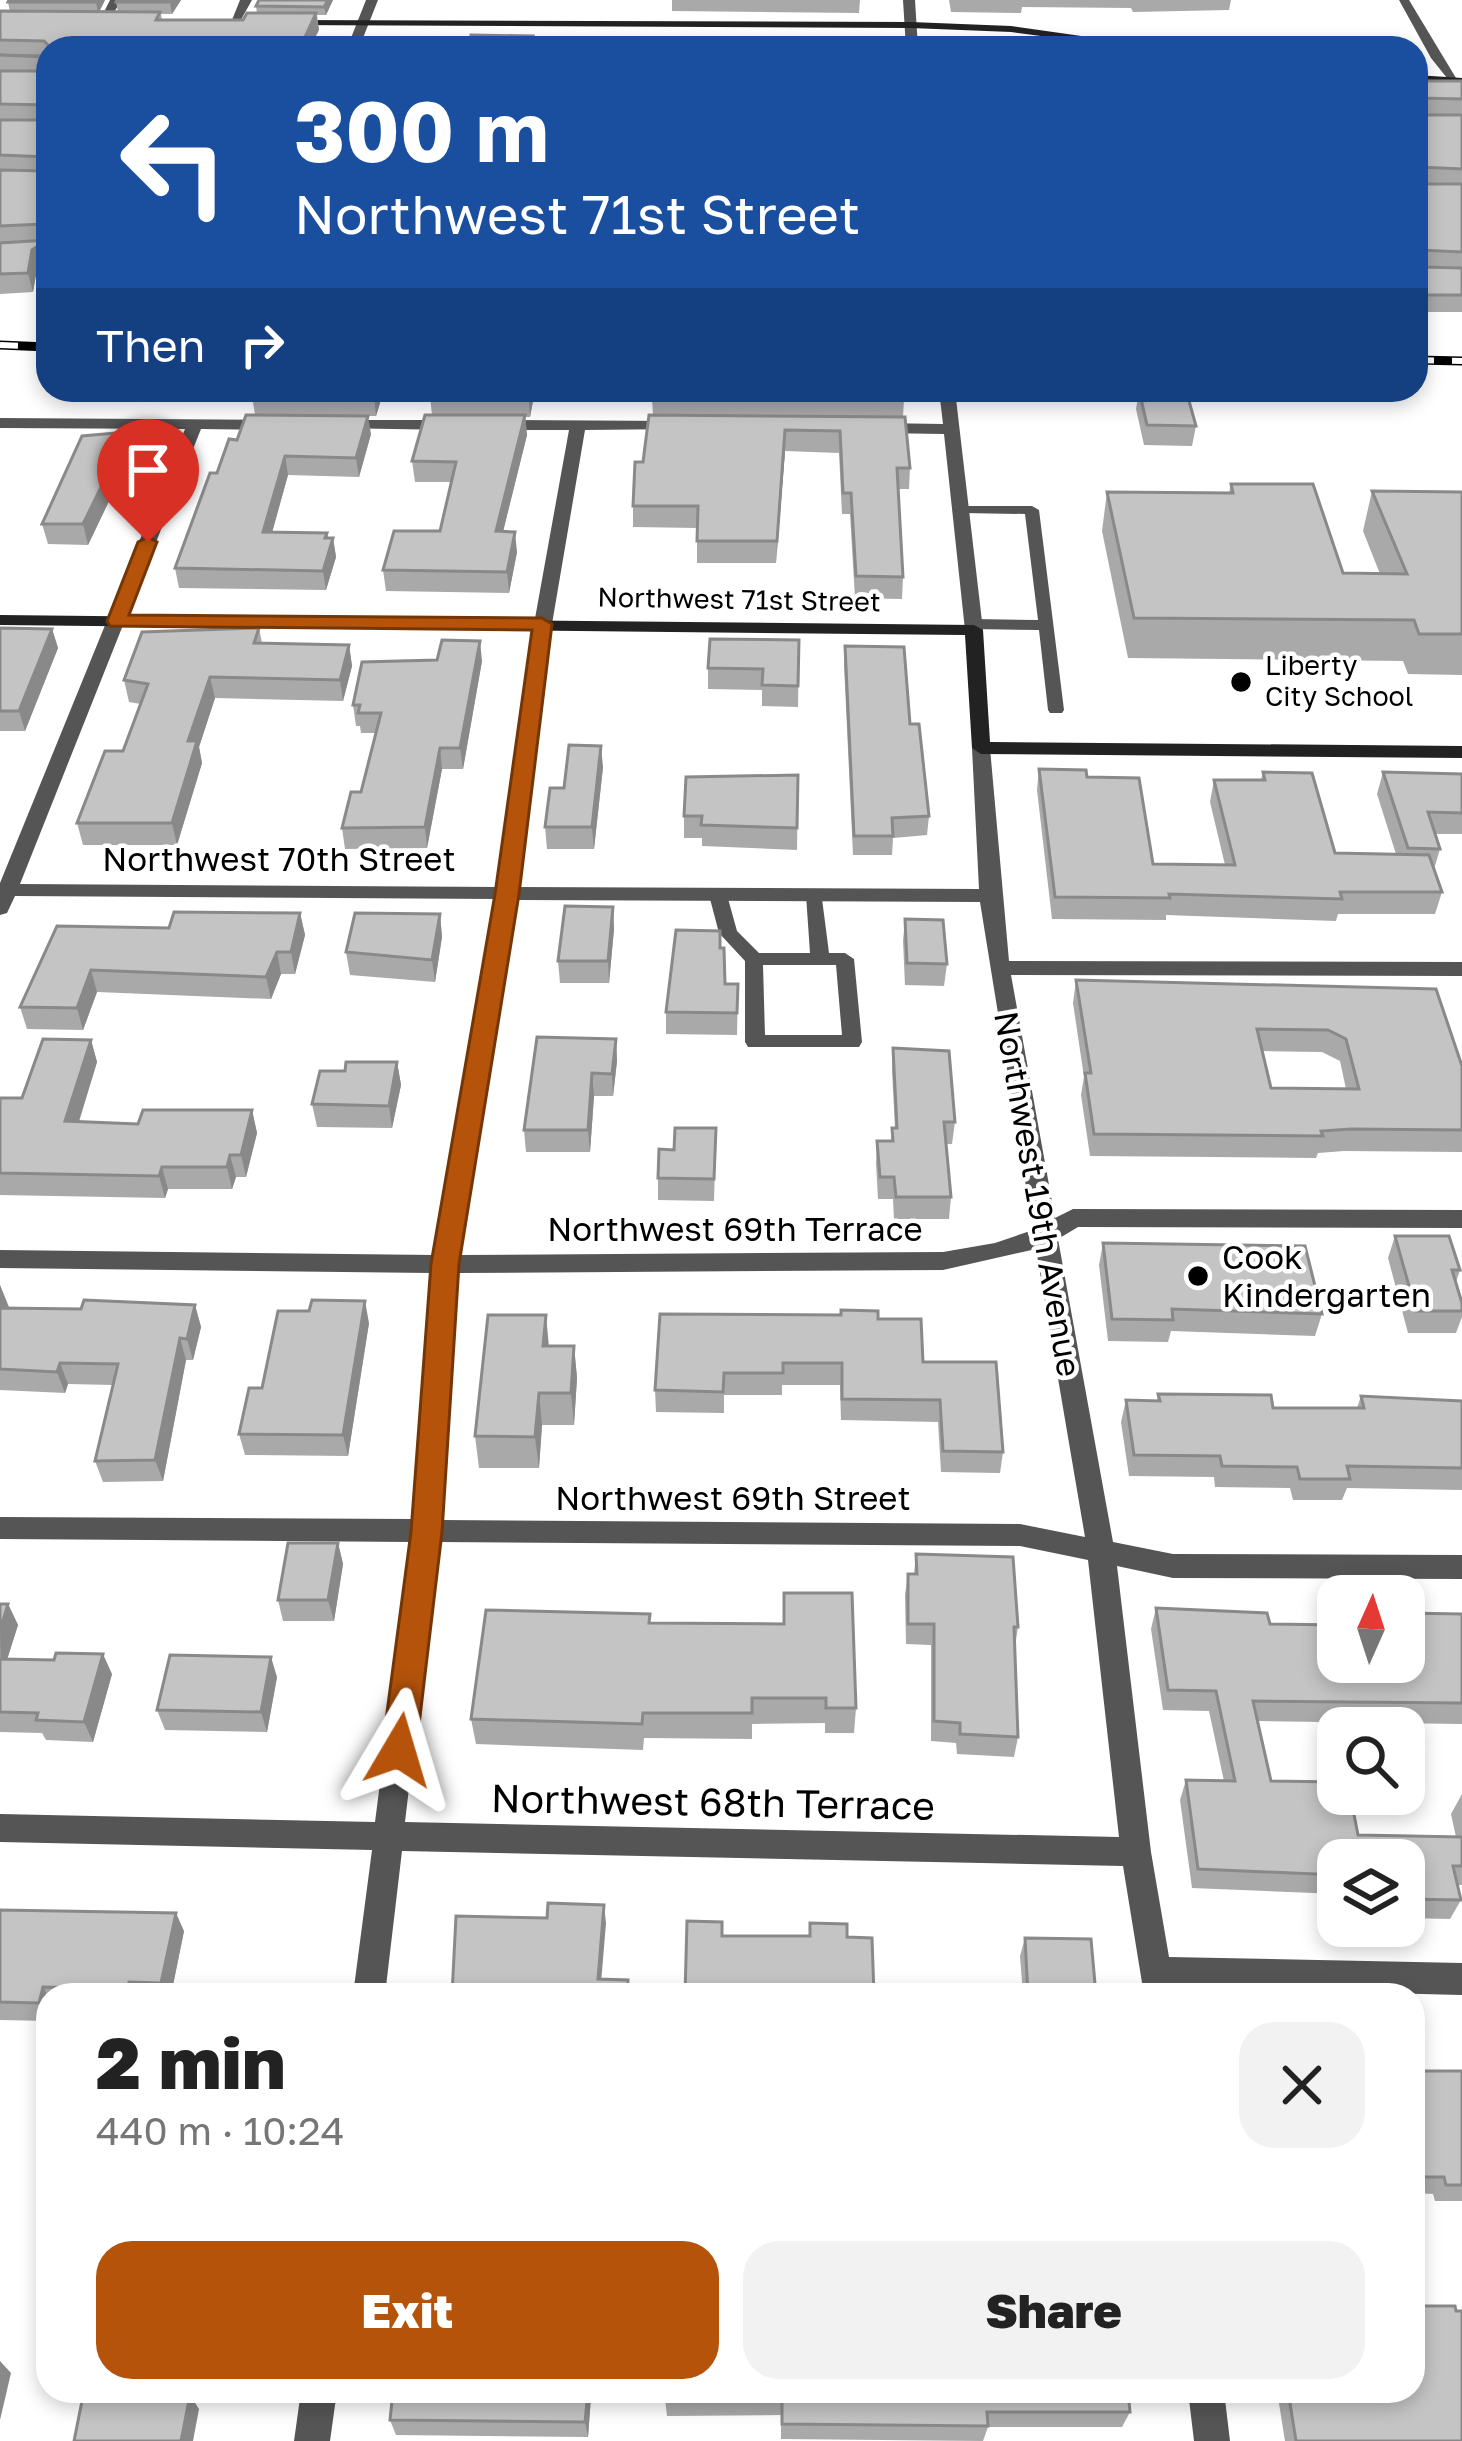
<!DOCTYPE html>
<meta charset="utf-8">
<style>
body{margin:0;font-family:"Golos Text",sans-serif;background:#f2f2f2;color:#222;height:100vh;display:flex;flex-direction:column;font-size:45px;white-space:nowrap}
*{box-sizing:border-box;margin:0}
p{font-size:39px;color:#767676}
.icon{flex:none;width:66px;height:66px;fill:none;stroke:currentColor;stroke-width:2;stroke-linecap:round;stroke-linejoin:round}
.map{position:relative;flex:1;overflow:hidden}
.details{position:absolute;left:36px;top:1983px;width:1389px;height:420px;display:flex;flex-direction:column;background:#fff;border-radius:36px;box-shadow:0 6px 18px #0003}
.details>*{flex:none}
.top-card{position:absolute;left:36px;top:36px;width:1392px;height:366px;border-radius:36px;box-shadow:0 6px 18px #0003;background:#1a4fa0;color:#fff;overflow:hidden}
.needle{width:78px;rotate:3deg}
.fabs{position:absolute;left:1317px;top:1575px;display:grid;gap:24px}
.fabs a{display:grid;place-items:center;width:108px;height:108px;border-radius:24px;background:#fff;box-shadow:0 6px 18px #0003;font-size:60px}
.pin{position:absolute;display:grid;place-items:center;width:102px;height:102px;color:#fff;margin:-123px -51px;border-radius:50% 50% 50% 0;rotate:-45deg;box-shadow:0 0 12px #0007}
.pin .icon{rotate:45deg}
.me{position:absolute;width:132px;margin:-66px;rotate:7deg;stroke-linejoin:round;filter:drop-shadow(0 0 9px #0008)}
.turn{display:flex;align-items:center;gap:42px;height:252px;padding:0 60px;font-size:54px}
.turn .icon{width:156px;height:156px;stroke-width:2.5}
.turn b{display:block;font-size:84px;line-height:102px}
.then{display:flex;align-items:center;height:114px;padding:0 60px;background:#0003;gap:24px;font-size:45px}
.round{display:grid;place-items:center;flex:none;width:126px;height:126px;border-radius:36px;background:#f2f2f2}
.overview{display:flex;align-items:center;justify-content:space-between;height:204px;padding:0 60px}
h1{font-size:72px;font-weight:800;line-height:90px}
.cta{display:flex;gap:24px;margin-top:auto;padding:24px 60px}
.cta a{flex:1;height:138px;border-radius:36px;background:#b45309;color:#fff;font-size:48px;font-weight:800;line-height:138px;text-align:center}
.cta a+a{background:#f2f2f2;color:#222}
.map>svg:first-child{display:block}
</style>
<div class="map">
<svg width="1462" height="2441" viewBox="0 0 1462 2441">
<rect width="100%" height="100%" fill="#fff"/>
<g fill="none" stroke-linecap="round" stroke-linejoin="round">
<path fill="#555" fill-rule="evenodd" d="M1399,0H1409L1459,83H1451L1431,58Z
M957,506H1032L1039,510L1064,710L1062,713H1050L1048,710L1039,630L973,629L965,624L973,619L1038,620L1025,514L962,513L957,512Z
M718,889L727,895L737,931L759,953H810L806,895L815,889L821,891L829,953H845L854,959L862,1042L859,1047H748L745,1042V961L719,933L709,895ZM763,965H836L842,1035H765Z"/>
<path fill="#555" fill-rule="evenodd" d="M110,0H122L106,24H98Z
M240,0H252L238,25H230Z
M366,0H378L359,48H347Z
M903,0H915L918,48H906Z
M48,266V308L36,299L41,270Z
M939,390H955L983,630L974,635L965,630L944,434L879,433L871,428L879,423L943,424Z
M0,418L274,420L282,425L274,430L201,429L20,884L498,887L534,624L569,430H495L487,425L495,420L676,421L682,423V429L585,430L552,624L518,887L979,889L972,748L981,742L990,748L1009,961L1462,962V976L1011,975L1055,1218L1073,1209L1462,1210V1228L1078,1227L1058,1239L1113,1542L1173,1554L1462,1555V1579L1173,1578L1117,1566L1151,1852L1169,1957L1462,1963V1995L1175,1988L1176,1995H1144L1123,1866L402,1851L385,1995H353L372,1850L0,1842V1814L375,1822L411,1542L0,1539V1517L413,1519L432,1273L0,1268V1250L434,1255L496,899L15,896L7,913L0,915V883L185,429L0,428ZM516,900L980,902L1033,1230L995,1243L943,1252L459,1255ZM1036,1249L1085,1537L1020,1524L440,1520L457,1273L943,1270ZM438,1542L1020,1546L1088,1560L1119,1837L405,1822Z
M339,420H454L462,425L454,430L333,428L331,425Z
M301,2391H337L330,2441H294Z
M1188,2391H1224L1230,2441H1194Z"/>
<path fill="#222" fill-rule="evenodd" d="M287,20L911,22L1011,26L1166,48H1133L1011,32L911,28L283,25Z
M1416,75L1462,78V86L1416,83Z
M0,615L974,625L983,630L990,742L1462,746V758L981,754L972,748L965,635L0,625Z"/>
<defs>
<path id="rail" d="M0,345L48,347
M1416,360L1462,361"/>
</defs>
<use href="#rail" stroke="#000" stroke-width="9"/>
<use href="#rail" stroke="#fff" stroke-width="6" stroke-dasharray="18" stroke-linecap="butt"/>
</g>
<path fill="#a9a9a9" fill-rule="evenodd" d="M105,0L99,12H118L116,2L181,0L172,14H161L162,20H243L257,13L256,6L259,0H333L326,15H317L319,30L48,48V272L47,263L37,269L33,292L0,294V11L10,12L8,2Z
M672,0H860L859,13L672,11Z
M949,0H1231L1229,10L1133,12L1131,8L1022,7L1021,13L951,12Z
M1416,81H1462V115L1418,114L1462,115V312H1416Z
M254,390H384L376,416L255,415L252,395Z
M535,390L530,417H525L527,435L503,531L517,552L509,593L386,591L383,570L440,531L451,482H415L412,461L432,415L430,396Z
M1139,390L1196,426L1192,446L1144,445L1136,409Z
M652,398L904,399L903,417L910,468L909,489H898L903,577L902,599L855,598L850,514H842L839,453L785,451L776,563H697V528L633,527V506L653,415Z
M128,432L132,453L88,545L48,544L42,524Z
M371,434L359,477L288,475L272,532L327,533L328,538H333L336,557L326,590L179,588L175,568L217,473Z
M1231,484L1343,573L1380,574L1363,531L1372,491L1462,492V675L1408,674L1403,661L1128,658L1102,531L1107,492L1229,493Z
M0,628L52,629L58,648L25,731H0Z
M259,628L262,643L349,645L352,666L343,701L215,698L199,747L202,763L177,845H83L77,823L123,751L141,704L129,702L124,680Z
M799,640L798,707L762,706V690L708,689V668Z
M845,646L910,724L929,816L927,835L893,838L892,855H853L844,665Z
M482,661L463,769H442L427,848L345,849L342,828L361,792L376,733H361L360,726H356L353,705Z
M603,767L594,849H547L545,827L564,788Z
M1039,769L1087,777L1153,864L1225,865L1210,802L1214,780H1261L1263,772L1335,853L1396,854L1377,794L1383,772L1462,774V834H1435L1440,849L1434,869L1442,892L1435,914H1338L1336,921L1166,915V920L1052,919L1037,790Z
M798,775L797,850L702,846V838H684V816Z
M613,907L614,929L609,983H560L558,961Z
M300,913L305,935L295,974H281L271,999L97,992L83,1030L27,1029L20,1007L169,928Z
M440,914L442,937L435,982L350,975L346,952Z
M905,919L947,964L944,986L905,985L903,941Z
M720,948L725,984H738L737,1035L666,1034V1012Z
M1076,980L1436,989L1462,1066V1152L1344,1151L1318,1153L1316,1158L1090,1156L1081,1095L1084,1077L1073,1003ZM1262,1051L1322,1052L1340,1061L1346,1089L1271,1088Z
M616,1039L617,1061L613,1096H594L590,1152H526L524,1130Z
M91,1040L97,1062L79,1122L138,1124L252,1110L257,1133L246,1177H236L232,1189H168L165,1198L0,1195V1098H22Z
M893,1048L955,1122L952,1144H946L951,1197L949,1219H894L893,1199H878L876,1163L877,1141H891L892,1128H895L892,1070Z
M397,1062L401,1085L392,1128L317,1127L312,1104L345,1071Z
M716,1128L714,1201L658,1200V1178L674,1150Z
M1395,1236L1460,1270L1456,1282L1462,1303V1317L1456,1333H1408L1388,1258Z
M1103,1243L1322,1314L1315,1336L1171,1331L1168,1342L1108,1341L1099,1265Z
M0,1285L8,1308L81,1309L195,1305L201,1327L193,1360H186L163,1481L103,1482L95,1461L113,1385L68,1384L65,1393L0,1390Z
M878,1319L923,1362L1003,1452L1000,1473L941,1472L938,1422L841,1420L840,1385H782V1395H724V1413L656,1412L655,1390Z
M369,1323L348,1456L245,1455L239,1434L262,1388Z
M549,1346H574L577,1378L574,1425H542L539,1468H479L475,1436Z
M1158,1394L1273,1408H1357L1361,1396L1462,1401V1490L1347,1488L1342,1500H1293L1290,1488L1215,1487L1214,1477L1129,1476L1121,1422L1126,1400L1157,1401Z
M338,1543L343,1564L334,1621H283L278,1600Z
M916,1554L1018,1627L1015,1647L1018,1737L1014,1757L957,1754L956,1743L931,1741V1645L906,1644L905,1595L908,1574H914Z
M784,1593L856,1708L854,1733H825V1723L752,1724V1739L644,1738L643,1750L476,1744L471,1719L650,1623L783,1624Z
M0,1604H8L18,1625L7,1659L112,1674L93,1742L46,1740L42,1733L0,1732Z
M1156,1608L1270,1624L1338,1625V1622V1662L1462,1614V1724L1257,1721L1271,1781L1358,1835L1456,1837L1451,1814L1462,1794V1885H1457L1461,1900L1450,1919L1404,1918V1860H1338V1894L1192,1888L1180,1800L1186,1780L1224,1781L1209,1711L1163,1710L1151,1629Z
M277,1677L267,1732L165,1730L157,1710Z
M0,1910L184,1931L171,1995H48V2021L0,2020Z
M1025,1938L1096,1995H1023L1020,1956Z
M1413,2071H1462V2201H1435L1433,2194L1413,2193Z
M393,2391H1128L1130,2412L1122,2427H988L983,2441L781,2439V2415L667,2416L665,2399L591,2397L588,2437L396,2435L390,2420Z
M1277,2391H1413L1462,2441H1285Z"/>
<path fill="#898989" d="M97,0H105L98,14L96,2Z
M172,0H181L172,14L170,2Z
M328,0H333L326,15L324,7Z
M316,13L319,30L310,48H300Z
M44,242L48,262L37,269L33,292L28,273L32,250Z
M375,390H384L376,416L374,396Z
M530,390H535L530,417L529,397Z
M525,415L527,435L498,552L496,531Z
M368,416L371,434L359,477L356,458Z
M785,430V451L776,563L777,541Z
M128,432L132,453L88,545L83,524Z
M285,456L288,475L267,551L263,532Z
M515,532L517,552L509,593L507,572Z
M327,533L330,550L333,538L336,557L326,590L323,571Z
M52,629L58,648L25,731L19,711Z
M480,641L482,661L463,769L460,748Z
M349,645L352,666L343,701L340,680Z
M210,677L215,698L199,747L202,763L177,845L172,823L188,741Z
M601,746L603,767L594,849L592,827Z
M440,748L442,769L427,848L425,827Z
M613,907L614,929L609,983L608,961Z
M300,913L305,935L295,974L291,952Z
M440,914L442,937L435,982L432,960Z
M277,952L281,974L271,999L266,977Z
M91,970L97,992L83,1030L77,1008Z
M616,1039L617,1061L613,1096L612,1074Z
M91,1040L97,1062L72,1143L65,1121Z
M397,1062L401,1085L392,1128L389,1106Z
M592,1073L594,1096L590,1152L588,1130Z
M252,1110L257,1133L246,1177L241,1155Z
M230,1155L236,1177L232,1189L227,1167Z
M162,1167L168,1189L165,1198L159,1176Z
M0,1285L9,1307L1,1330L0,1327Z
M365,1301L369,1323L348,1456L343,1435Z
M195,1305L201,1327L193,1360L187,1339Z
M546,1315L549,1347L543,1346Z
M180,1338L186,1360L163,1481L155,1460Z
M574,1346L577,1378L574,1425L571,1393Z
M60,1363L68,1384L65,1393L57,1372Z
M539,1393L542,1425L539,1468L535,1437Z
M338,1543L343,1564L334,1621L328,1600Z
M8,1604L18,1625L1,1679L0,1630Z
M103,1654L112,1674L93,1742L84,1722Z
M271,1657L277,1677L267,1732L261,1712Z
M604,1905L606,1923L600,1995L598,1979Z
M176,1913L184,1931L171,1995H167L161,1983Z
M43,1987L48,1996V2018L39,2003Z
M0,2361L11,2373L0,2420Z
M588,2391H590L591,2397L588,2437L585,2422Z
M190,2395L199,2409L193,2441H181Z"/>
<path fill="#c4c4c4" stroke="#898989" stroke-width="3" fill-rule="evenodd" d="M9,0H97L96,2H8Z
M117,0H172L170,2H116Z
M259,0H328L324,7L256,6Z
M0,11L160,12L156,20H243L247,13H316L300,48H48V229L43,224L0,226V170L44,171L47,157L0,155V120H44L47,105L0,104V71H44L47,57L0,55L44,56L49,46L44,41L0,40Z
M471,35L533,36L529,48H470Z
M1416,81H1462V99L1419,98L1416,108Z
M1416,111L1420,115H1462V169L1420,167L1416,178Z
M1416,181L1420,184H1462V252L1420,250L1416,261Z
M48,230V272L44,242L32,250L28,273L0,274V243L47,240Z
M1416,263L1420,267L1462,268V295H1416Z
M254,390H375L374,396L252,395Z
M431,390H530L529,397L430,396Z
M653,390H904V399L652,398Z
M1139,390H1186L1196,426L1147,425Z
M246,415L368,416L356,458L285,456L263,532L327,533L325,538H333L323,571L175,568L210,473H217L229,439L237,440Z
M425,415H525L496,531L515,532L507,572L383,570L394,531H440L456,462L412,461Z
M649,415L905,417L910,468H897L903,577L856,576L851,493H843L840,431L785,430L777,541H697L698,506H633L635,462H643Z
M128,432L83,524H42L82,436Z
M1231,484H1313L1343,573L1407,574L1372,491L1462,492V634H1419L1414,620L1134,618L1107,492L1233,493Z
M0,628L52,629L19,711H0Z
M259,628L254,643L349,645L340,680L210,677L188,741H197L172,823H77L105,751H123L148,684L124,680L142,632Z
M710,639L799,640L798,686L762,685L763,669L708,668Z
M442,640L480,641L460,748H440L425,827L342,828L351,792H361L381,713H358L360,705H353L362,662L437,660Z
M845,646L904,647L910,724H919L929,816L892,818L893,836H854Z
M569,745L601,746L592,827H545L550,788H564Z
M1039,769L1086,770L1087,777L1139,778L1153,864L1235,865L1214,780H1265L1263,772L1312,773L1335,853L1429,855L1442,892H1340L1342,899L1169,894L1170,898L1055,897Z
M1383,772L1462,774V813L1428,812L1440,849L1408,848Z
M798,775L797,828L701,825L702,816H684L686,777Z
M565,906L613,907L608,961H558Z
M174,912L300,913L291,952H277L266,977L91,970L77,1008L20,1007L57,926L169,928Z
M355,913L440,914L432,960L346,952Z
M905,919L943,920L947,964L907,963Z
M676,930L720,931V948H724L725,984H738L737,1013L666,1012Z
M1076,980L1436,989L1462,1066V1130L1351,1129L1321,1131L1323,1136L1094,1134L1085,1073H1091ZM1257,1029L1328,1030L1346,1039L1359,1089L1271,1088Z
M537,1037L616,1039L612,1074L592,1073L588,1130H524Z
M43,1039L91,1040L65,1121L138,1124L143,1110H252L241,1155H230L227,1167H162L159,1176L0,1173V1098H22Z
M893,1048L949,1051L955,1122H944L951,1197H896L894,1177H880L877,1141H893L892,1128H897Z
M346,1062H397L389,1106L312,1104L320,1071H345Z
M675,1128H716L714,1179L658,1178L659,1149L674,1150Z
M1395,1236H1449L1460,1270H1452L1462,1303V1311H1416Z
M1103,1243L1305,1246L1322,1314L1172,1309L1173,1320L1112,1319Z
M84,1300L195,1305L187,1339L180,1338L155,1460L95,1461L118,1364L60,1363L57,1372L0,1369V1308L81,1309Z
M312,1300L365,1301L343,1435L239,1434L249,1388H262L278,1311H309Z
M841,1310L878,1311V1319H921L923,1362H996L1003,1452L943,1451L940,1400L842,1399V1363H783V1373H724L723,1392L655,1390L660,1314L841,1315Z
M488,1315H546L543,1346H574L571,1393H539L535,1437L475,1436Z
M1158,1394L1271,1395L1273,1408H1364L1361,1396L1462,1401V1468L1347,1466L1350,1479H1300L1297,1467L1222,1466L1220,1456L1134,1455L1126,1400L1160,1401Z
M288,1543H338L328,1600H278Z
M916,1554L1013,1557L1018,1627H1014L1018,1737L960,1734V1723L934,1721V1624H908V1574H917Z
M784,1593H852L856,1708H826V1698H752V1713H643L642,1724L471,1719L486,1610L650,1614L649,1623L784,1624Z
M0,1604H8L0,1630Z
M1156,1608L1267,1613L1270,1624L1338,1625V1662H1404V1613L1462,1614V1703L1253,1701L1271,1781L1338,1782V1794H1350L1358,1835L1462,1837V1866H1453L1461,1900L1404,1899V1860H1338V1875L1198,1869L1186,1780L1235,1781L1216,1691L1168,1690Z
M56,1653L103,1654L84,1722L36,1720L38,1713L0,1712V1659L54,1660Z
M170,1655L271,1657L261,1712L157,1710Z
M548,1903L604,1905L598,1979L628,1980L627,1995H452L456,1916L547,1918Z
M0,1910L176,1913L161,1983L129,1982L128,1989L43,1987L39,2003L0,2002Z
M687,1921L722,1922V1936H810V1923L847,1924V1937L872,1938L874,1995H685Z
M1025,1938L1091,1939L1096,1995H1028Z
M1413,2071H1462V2185H1446L1444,2177H1413Z
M1413,2306H1455L1456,2311H1462V2441H1296L1288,2391H1413Z
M84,2391L190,2395L181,2441H74Z
M393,2391H588L585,2422L390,2420Z
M666,2391H1128L1130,2412H987L988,2426L782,2424V2400L665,2401Z"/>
<path fill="#b45309" stroke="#753606" stroke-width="3" d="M148,537L157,542L129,615L542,618L552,624L519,894L459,1264L442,1532L416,1750L411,1761L399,1765L387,1761L382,1750L411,1532L431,1264L495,894L532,630L110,626L107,621L138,542Z"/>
<g fill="#000" stroke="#fff" stroke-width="4.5">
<circle cx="1241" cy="682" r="12"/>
<circle cx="1198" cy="1276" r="12"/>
</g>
<g text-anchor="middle" stroke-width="9" stroke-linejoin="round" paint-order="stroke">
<g font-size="27" fill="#000" stroke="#fff">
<text transform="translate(739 600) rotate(1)" y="9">Northwest 71st Street</text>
</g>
<g font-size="27" fill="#000" stroke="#fff" text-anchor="start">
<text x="1265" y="675">Liberty<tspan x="1265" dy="31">City School</tspan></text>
</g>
<g font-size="33" fill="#000" stroke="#fff">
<text x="279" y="871">Northwest 70th Street</text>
<text transform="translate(1038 1194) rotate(80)" y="12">Northwest 19th Avenue</text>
<text x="735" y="1241">Northwest 69th Terrace</text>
<text x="733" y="1510">Northwest 69th Street</text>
</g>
<g font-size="33" fill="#000" stroke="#fff" text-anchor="start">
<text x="1222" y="1269">Cook<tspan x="1222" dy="38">Kindergarten</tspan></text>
</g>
<g font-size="39" fill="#000" stroke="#fff">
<text transform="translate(713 1802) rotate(1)" y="14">Northwest 68th Terrace</text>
</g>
</g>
</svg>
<div class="fabs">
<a><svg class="needle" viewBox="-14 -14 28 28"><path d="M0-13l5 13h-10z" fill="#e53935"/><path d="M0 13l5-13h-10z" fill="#767676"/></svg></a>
<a><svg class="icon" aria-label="search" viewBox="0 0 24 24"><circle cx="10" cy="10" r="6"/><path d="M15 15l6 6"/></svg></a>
<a><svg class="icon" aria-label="layers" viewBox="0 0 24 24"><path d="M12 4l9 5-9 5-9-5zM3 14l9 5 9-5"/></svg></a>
</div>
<div class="pin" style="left:148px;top:542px;background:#d93025"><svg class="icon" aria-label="arrive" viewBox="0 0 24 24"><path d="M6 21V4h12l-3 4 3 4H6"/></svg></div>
<svg class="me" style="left:399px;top:1750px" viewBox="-20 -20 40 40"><path d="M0-17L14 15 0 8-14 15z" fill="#b45309" stroke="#fff" stroke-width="4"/></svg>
<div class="top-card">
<div class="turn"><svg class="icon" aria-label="left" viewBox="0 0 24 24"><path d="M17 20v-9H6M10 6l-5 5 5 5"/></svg><div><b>300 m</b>Northwest 71st Street</div></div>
<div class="then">Then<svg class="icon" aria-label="right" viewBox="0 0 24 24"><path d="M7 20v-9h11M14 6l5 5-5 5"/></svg></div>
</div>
<section class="details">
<div class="overview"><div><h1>2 min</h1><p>440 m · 10:24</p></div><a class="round"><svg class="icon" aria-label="close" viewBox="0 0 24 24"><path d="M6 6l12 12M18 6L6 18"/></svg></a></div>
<div class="cta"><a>Exit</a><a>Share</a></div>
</section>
</div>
